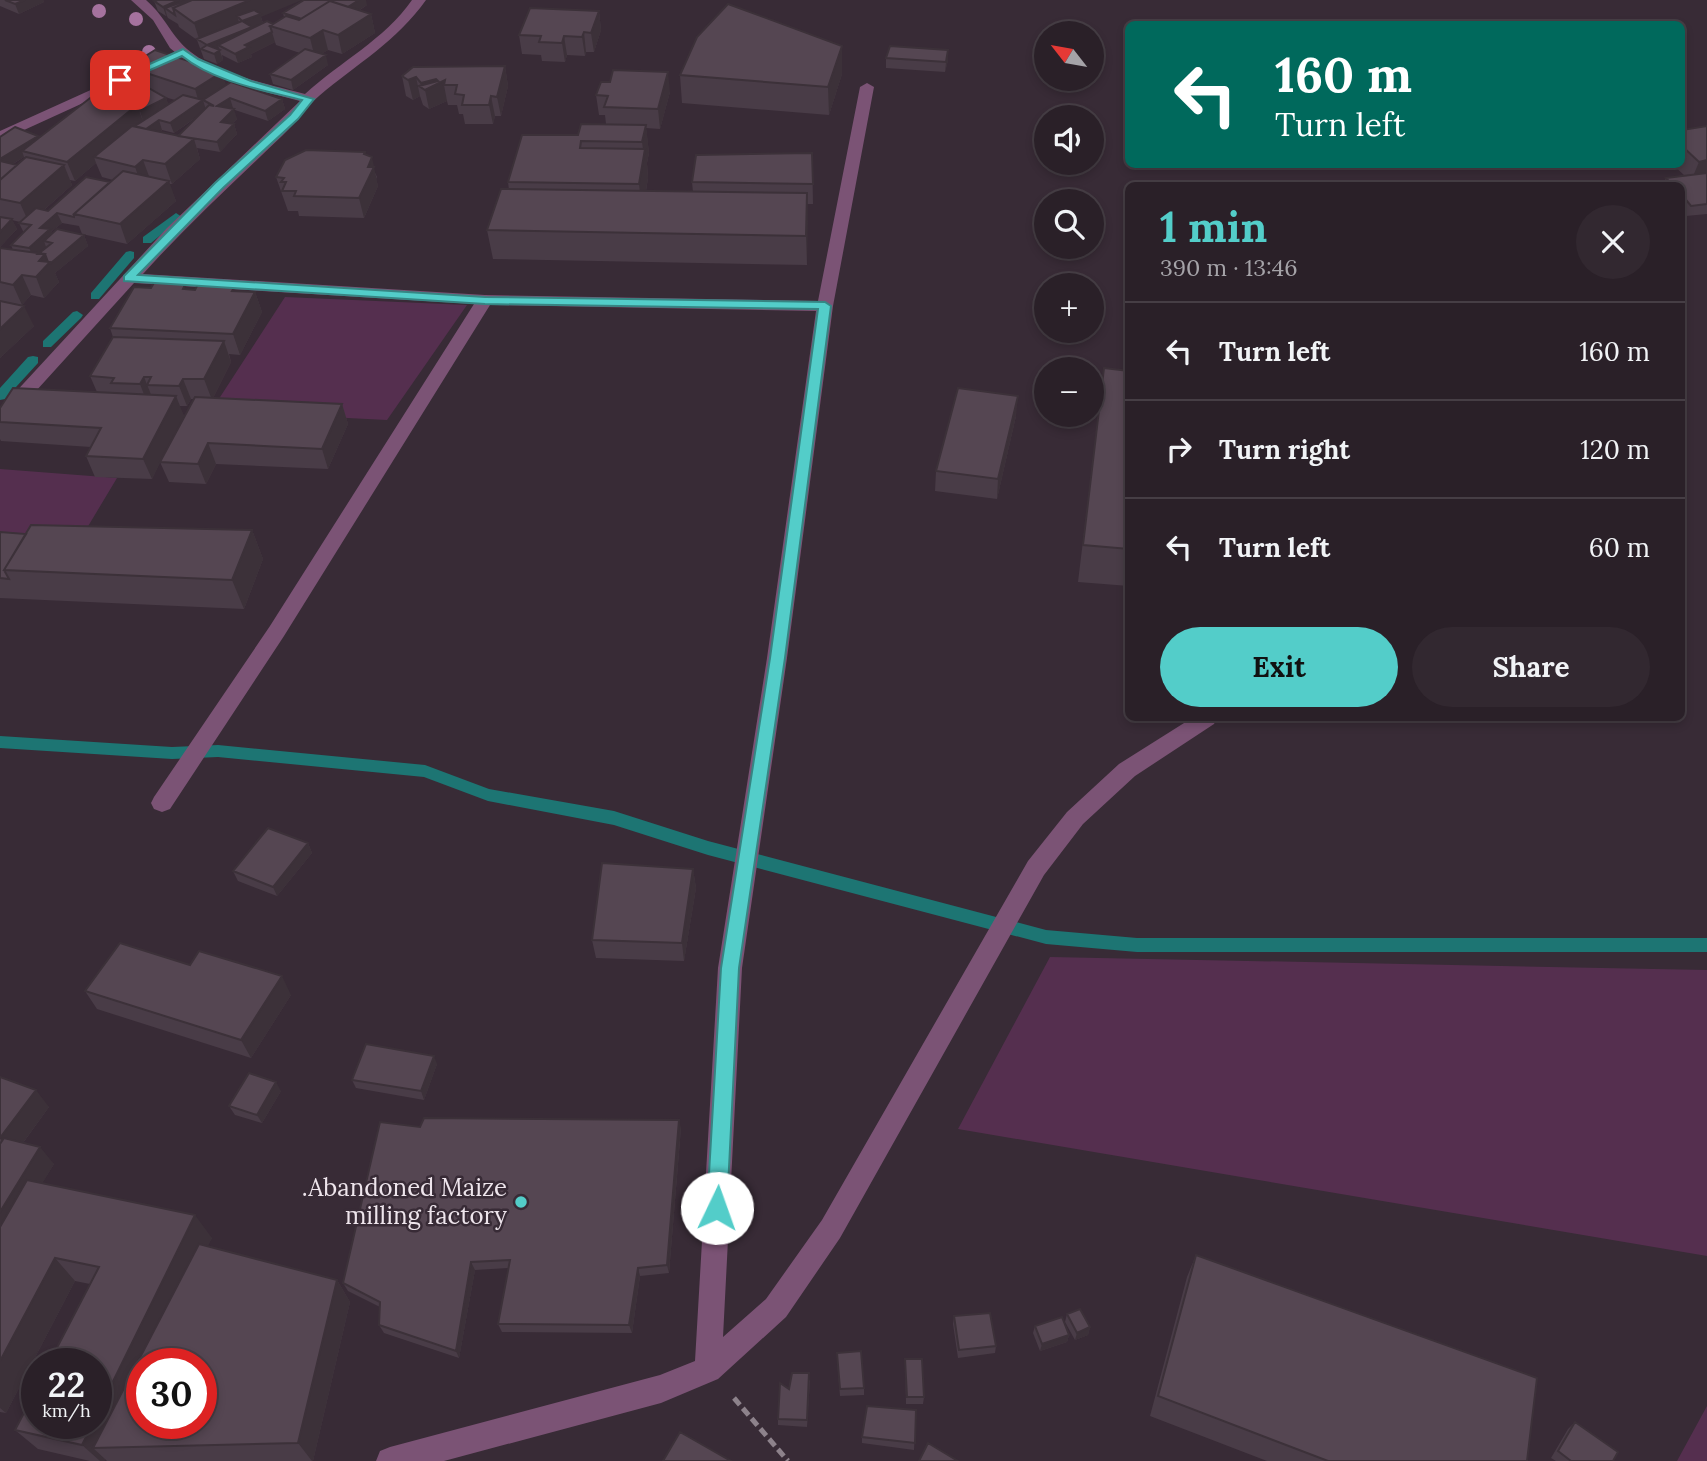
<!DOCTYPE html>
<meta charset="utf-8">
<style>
body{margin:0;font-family:Lora,serif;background:#322830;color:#f1f3f6;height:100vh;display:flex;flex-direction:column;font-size:26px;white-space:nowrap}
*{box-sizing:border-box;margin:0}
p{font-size:23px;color:#a5a3a8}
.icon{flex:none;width:38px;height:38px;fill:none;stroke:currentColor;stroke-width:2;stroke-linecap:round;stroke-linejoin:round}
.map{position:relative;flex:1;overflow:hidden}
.panel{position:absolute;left:1125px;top:182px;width:560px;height:539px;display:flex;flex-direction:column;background:#2a2028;border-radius:10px;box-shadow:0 4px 10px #0003,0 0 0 2px #463e45}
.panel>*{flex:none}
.top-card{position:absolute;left:1125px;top:21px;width:560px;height:147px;border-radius:10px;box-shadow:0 4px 10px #0003,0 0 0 2px #463e45;background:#00695c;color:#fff;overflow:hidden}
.needle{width:46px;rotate:301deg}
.buttons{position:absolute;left:1034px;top:21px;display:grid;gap:14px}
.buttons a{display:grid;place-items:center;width:70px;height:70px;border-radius:50%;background:#2a2028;box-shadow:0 4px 10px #0003,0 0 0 2px #463e45;font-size:35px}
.speed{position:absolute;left:21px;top:1348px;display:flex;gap:14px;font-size:35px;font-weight:700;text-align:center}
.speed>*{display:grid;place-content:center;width:91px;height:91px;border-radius:50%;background:#2a2028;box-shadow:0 4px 10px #0003,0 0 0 2px #463e45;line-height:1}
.speed small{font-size:18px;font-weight:400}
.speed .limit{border:10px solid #d22;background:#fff;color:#111}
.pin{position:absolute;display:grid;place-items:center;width:60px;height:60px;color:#fff;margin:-30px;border-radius:14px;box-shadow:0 4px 10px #0006}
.me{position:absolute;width:77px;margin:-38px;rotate:3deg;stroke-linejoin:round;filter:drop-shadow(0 0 5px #0008)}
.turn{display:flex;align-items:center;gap:24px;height:147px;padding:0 35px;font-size:32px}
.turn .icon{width:91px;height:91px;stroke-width:2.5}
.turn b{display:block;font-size:49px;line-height:60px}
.round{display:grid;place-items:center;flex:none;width:74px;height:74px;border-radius:37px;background:#322830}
.overview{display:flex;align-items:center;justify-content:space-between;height:119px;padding:0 35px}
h1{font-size:42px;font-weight:700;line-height:52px;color:#53cdc9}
.button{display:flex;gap:14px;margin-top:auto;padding:14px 35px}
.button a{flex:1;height:80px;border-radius:42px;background:#53cdc9;color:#111;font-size:28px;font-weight:700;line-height:80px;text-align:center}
.button a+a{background:#322830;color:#f1f3f6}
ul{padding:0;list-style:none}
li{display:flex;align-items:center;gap:21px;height:98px;padding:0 35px;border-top:2px solid #463e45}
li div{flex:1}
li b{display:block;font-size:26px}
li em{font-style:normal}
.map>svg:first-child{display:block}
</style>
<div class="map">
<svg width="1707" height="1461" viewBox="0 0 1707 1461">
<rect width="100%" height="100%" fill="#382b36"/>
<path fill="#552f4f" d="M285,297L467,305L387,420L211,411Z
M0,469L117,478L78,543H0Z
M1050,957L1707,970V1256L958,1129Z
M1707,1406V1461H1677Z"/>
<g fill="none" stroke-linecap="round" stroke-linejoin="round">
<path fill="#1d7573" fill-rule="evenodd" d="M176,213L182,217L180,219L151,243H143V237Z
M130,251L134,252V258L99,299H91V293L126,252Z
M77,311L83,315L81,318L51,347H43V341L73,312Z
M33,356L38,357V363L5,399L0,400V388L28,357Z
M0,736L172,747L218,745L425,765L489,789L614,811L708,841L1046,930L1137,938H1707V952H1137L1046,944L708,855L614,825L488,801L424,777L218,757L172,759L0,748Z"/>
<path stroke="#8d828b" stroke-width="5" stroke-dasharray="9 4.5" stroke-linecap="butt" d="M734,1398L788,1461"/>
<path fill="#7b5375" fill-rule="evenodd" d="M131,0H146C163,15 167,27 180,42C206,72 268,84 305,94C341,61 384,40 412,0H426C397,41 357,64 319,96C306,107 296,123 283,135C235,181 187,225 143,274L485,295L818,301L860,87L867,83L874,87L833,306L787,658L742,968L723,1337L766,1299L822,1220L1028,861L1067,812L1119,764L1192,718H1217L1214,724L1135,776L1083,824L1044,875L840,1238L786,1317L718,1379L661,1403L444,1461H376L380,1451L390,1447L660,1375L695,1361L718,968L767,658L816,311L490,305L284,636L170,809L162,812L154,809L151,803L154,797L270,626L474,304L134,283L6,424L0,426V409L167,228L300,101L242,86L189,64L170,48L153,20Z
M157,60L162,61V67L0,141V131Z"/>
</g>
<g fill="#a5729e">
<circle cx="99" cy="11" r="7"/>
<circle cx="136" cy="19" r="7"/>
<circle cx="149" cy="52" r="7"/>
</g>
<path fill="#493c47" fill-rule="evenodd" d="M0,0H43L44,2L19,14L0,6Z
M154,1L261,17L263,23L273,24L284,17L283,13L367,5L360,10L371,14L375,33L342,54L328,50L321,54L328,65L293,90L273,84L270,74L300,53L276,45L275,42L251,54L252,57L238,63L222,55L223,60L217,64L204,59L197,40L179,27L178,24L168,18L167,16H166L158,11Z
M599,11L601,30L594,52H586L585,56L567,55L565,62L542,61L541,55L522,54L519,35Z
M842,46V74L829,115L682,103L680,75Z
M948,50V60L945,72L886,68V58Z
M505,66L508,86L501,116H495L493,124H465L463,114H459L457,105H448L447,101L429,109L423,105L420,96L413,100L406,96L402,76Z
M128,67L226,85L282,99L285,109L268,121L232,109L237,119L232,124H234L237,134L220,152L197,148L200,159L172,184H169L176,201L127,244L82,234L79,226L62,223L51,232L52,234L84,235L88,246L55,273L59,282L44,298L31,295L22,305L7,302L34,326L0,358V248L13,250L11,245L24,233L19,223L20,222L12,220L17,229L0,247V137L39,138L104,97L101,87L132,79ZM161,96L175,100L168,104L166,98ZM197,117L178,136L160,132L162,130L174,133ZM24,157L25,158L17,165L13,164ZM96,163L102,177L113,180L110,182L48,211L44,210L72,185L70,180L75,181Z
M670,92L660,129L646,128L649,153L647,163L648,178L646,191L693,192L692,182L812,153L813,204H807V265L493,259L487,230L509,190L508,182L578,135L606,124L605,115H599L596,95Z
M1707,126V214L1686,216L1682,211V186H1663L1666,178L1684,175L1672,164H1682V130Z
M366,154L377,177L376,179L378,186L364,218L299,216L298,211H288L276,177Z
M189,290L255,292L262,312L240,355L229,354L231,362L213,398L342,404L348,424L328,469L216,464L206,484L169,482L160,462L152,479L95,477L86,456L91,447L1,441L0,439V408L97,392L90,376L113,337L110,328ZM191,399H194L166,451L184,416L179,406H187Z
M1104,368L1129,371V586L1078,582Z
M1016,416L997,499L935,491L936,471Z
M252,530L263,559L244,609L0,598V532L26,534Z
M308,843L312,853L277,896L238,881L233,871Z
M693,869L696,888L684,961L596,958L592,940Z
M85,991L291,995L251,1058L97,1009Z
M437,1064L424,1100L356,1088L352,1080Z
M0,1077L49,1107L23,1143L54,1164L42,1183L212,1238L207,1246L337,1280L350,1302L313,1461H107L105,1459L104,1461H90L38,1449L15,1430L90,1284L75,1281L6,1413L0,1412Z
M281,1091L262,1123L235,1115L229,1106Z
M420,1127L681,1128L669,1273L640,1276L632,1333L502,1332L498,1324L508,1268L475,1270L459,1358L384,1333L379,1325L380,1307L348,1291L343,1283Z
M1196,1255L1527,1461H1267L1150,1416L1187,1277Z
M1067,1314L1090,1327L1088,1335L1075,1340L1065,1322Z
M954,1316L996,1346L995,1353L958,1358L953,1324Z
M1035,1326L1069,1335L1067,1342L1040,1351L1033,1333Z
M905,1359L924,1397L923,1404H906Z
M837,1360L864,1388V1395L840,1396Z
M810,1380L807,1427L778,1425V1419L789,1389Z
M916,1410L914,1450L862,1443V1437Z
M1575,1422L1613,1461H1556L1551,1458L1568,1429Z"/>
<path fill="#3c3139" d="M25,0H43L44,2L19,14L15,4Z
M179,0H205L165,8L167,16H166L163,7Z
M250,0H302L261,17L263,24L252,28L255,36L225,49L218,45L223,60L217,64L214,54L217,52L213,54L209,52L207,45L245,30L242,21L237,16L240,25L200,42L194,23Z
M359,0H366L367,5L341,22L339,12Z
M599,11L601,30L594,52L591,33Z
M371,14L375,33L342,54L338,35Z
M323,30L328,50L315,58L310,38Z
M272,32L275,42L251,54L252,57L238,63L235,54L245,45Z
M584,32L586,52L585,56L582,37Z
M564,36L567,55L565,62L562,43Z
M842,46V74L829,115L828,87Z
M948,50V60L945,72L946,62Z
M326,55L328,65L293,90L291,80Z
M505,66L508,86L501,116L497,97Z
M222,72L228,91L203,100L206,110L174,133L170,123L199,103L195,89Z
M668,72L670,92L660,129L658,109Z
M416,77L420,96L413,100L408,80Z
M436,79L437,84L445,80L444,85L447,101L429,109L425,90L422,88L421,83Z
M491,96L495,116L493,124L489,105Z
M166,98L170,108L143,121L140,111Z
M230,98L233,108L220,116L217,106Z
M282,99L285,109L268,121L265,111Z
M137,105L144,124L94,157L96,163L75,181L67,162Z
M234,109L237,119L224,132L221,122Z
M159,120L162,130L146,141L143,131Z
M234,124L237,134L220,152L217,142Z
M646,125L649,153L647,163L648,178L642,213L639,184L644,157L642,142Z
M38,136L42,146L22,151L24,157L1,171L0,168V159Z
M194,139L200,159L172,184L165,164Z
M365,152L368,166L372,157L378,186L364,218L359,198Z
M143,160L150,179L142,186L135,167Z
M1707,160V178L1691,181L1699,162Z
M64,165L72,185L29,223L20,203Z
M169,181L176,201L127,244L120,224Z
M807,193L808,222L807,265L806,236Z
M57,213L62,223L51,232L54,239L44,241L46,247L34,258L29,248L40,228Z
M12,219L17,229L0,247V232Z
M84,235L88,246L55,273L59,282L44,298L36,277L39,261L45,254Z
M22,275L31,295L22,305L13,285Z
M255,292L262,312L240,355L233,334Z
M24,306L34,326L0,358V329Z
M224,341L231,362L212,400L204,379Z
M144,377L152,397L148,405L140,384Z
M183,379L191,399L187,406L179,386Z
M176,396L184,416L152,479L143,459Z
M1018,396L1016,416L997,499L998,479Z
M342,404L348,424L328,469L322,449Z
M208,443L216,464L206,484L198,464Z
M252,530L263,559L244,609L232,580Z
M308,843L312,853L277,896L273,887Z
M693,869L696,888L684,961L682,943Z
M282,976L291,995L251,1058L241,1040Z
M434,1056L437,1064L424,1100L421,1091Z
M276,1082L281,1091L262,1123L257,1115Z
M36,1090L49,1107L14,1155L0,1138Z
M679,1120L681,1128L669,1273L667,1265Z
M40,1147L54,1164L0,1253V1212Z
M195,1215L212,1238L151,1363L93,1448L105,1459L104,1461H100L82,1445L93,1423H96V1416Z
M55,1258L75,1281L6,1413L0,1408V1361Z
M471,1262L475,1270L459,1358L456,1351Z
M638,1268L640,1276L632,1333L629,1325Z
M337,1280L350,1302L313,1461H312L298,1443Z
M1090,1327L1088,1335L1075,1340L1077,1333Z
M1069,1335L1067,1342L1040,1351L1042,1344Z"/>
<path fill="#554652" stroke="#3c3139" stroke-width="2" fill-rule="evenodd" d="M5,0H25L15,4Z
M158,0H179L163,7L154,1Z
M188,0H192L173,8L175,15L165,8Z
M192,0H250L194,23L173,8Z
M304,0H359L348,7L330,1L299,20L298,19L299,18L283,13Z
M330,1L371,14L338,35L323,30L310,38L270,26L286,16L299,20Z
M728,4L842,46L828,87L680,75L697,37Z
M530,8L599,11L591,33L584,32L582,37L564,36L562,43L539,42L541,36L519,35Z
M254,10L261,14L242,21L237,16Z
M242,21L252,27L207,45L197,39Z
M267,21L273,24L270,26L272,32L245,45L249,47L235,54L218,45Z
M207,45L220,50L214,54L201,49Z
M890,46L948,50L946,62L886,58Z
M305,49L326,55L291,80L270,74Z
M155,50L222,72L195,89L128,67Z
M505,66L497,97L491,96L489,105H462L464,95L455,94L457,85H444L445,80L425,90L419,86L438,81L436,79L421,83L416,77L408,80L402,76L413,67Z
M613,70L668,72L658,109L604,107L608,96L596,95L601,82H610Z
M126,75L166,98L140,111L137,105L126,102L101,87Z
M231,82L282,99L265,111L230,98L217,106L234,109L221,122L234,124L217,142L178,136L209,105L214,106L203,100Z
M94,95L137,105L67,162L22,151Z
M183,95L203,100L170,123L159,120L146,129L135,126Z
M581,124L646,125L642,142L581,141L580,148L645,149L639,184L508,182L522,135H578Z
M132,126L194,139L165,164L143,160L135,167L94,157Z
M1707,126V160L1699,162L1682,146V130Z
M15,127L38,136L0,159V137Z
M306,150L365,152L364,154L372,157L368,167H374L359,198L294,196L296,191H282L286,182H281L284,178L276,177L285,160Z
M812,153L813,184L692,182L696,155Z
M26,157L64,165L20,203L0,199V180Z
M0,161L17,165L1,179H0Z
M123,171L169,181L120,224L74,214Z
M1707,173V204L1691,206L1682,195V186H1673L1666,178Z
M86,177L110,182L74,214V217L57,213L40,228L50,229L29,248L11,245L31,225L19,223L36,208L48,211Z
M501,189L807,193L806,236L487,230Z
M0,217L12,219L0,232Z
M57,229L84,235L51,263L48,262L45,254H38L52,243L44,241Z
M0,248L45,254L39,261L50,262L36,277L22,275L13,285L0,282Z
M155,281L186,283L183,289L195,290L198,284L235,286L232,291L255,292L233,334L110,328L134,287L151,288Z
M0,301L24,306L0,329Z
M113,337L224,341L204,379H183L179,386L147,385L151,377H144L140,384L111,383L114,378L90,376Z
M1104,368L1129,371V549L1083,545Z
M13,388L176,396L143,459L86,456L101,428L0,422V408Z
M958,388L1018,396L998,479L936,471Z
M195,397L342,404L322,449L208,443L198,464L160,462Z
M31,525L252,530L232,580L4,570Z
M0,532L26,534L4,570L9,579L0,578Z
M268,828L308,843L273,887L233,871Z
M602,863L693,869L682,943L592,940Z
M120,943L190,965L199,951L282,976L241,1040L85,991Z
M366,1044L434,1056L421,1091L352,1080Z
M249,1073L276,1082L257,1115L229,1106Z
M0,1077L36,1090L0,1138Z
M424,1118L679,1120L667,1265L638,1268L629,1325L498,1324L510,1260L471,1262L456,1351L379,1325L380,1302L343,1283L380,1122L420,1127Z
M4,1138L40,1147L0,1212V1144Z
M27,1180L195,1215L96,1416V1363H49L99,1267L55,1258L0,1361V1227Z
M199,1244L337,1280L298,1443L93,1448ZM142,1363H201V1423H142Z
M1196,1255L1537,1378L1527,1461H1328L1158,1396Z
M1080,1309L1090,1327L1077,1333L1067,1314Z
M990,1313L996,1346L959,1350L954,1316Z
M1062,1317L1069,1335L1042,1344L1035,1326Z
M861,1351L864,1388L840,1389L837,1353Z
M905,1359H922L924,1397H907Z
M792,1373H809L807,1420L778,1419L780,1383L789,1389Z
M37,1388V1423H93L82,1445L15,1430Z
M867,1406L916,1410L915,1443L862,1437Z
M1575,1422L1618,1452L1613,1461H1571L1558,1451Z
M680,1432L731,1461H663Z
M928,1443L958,1461H919Z"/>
<path fill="#53cdc9" stroke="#368583" stroke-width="2" d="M183,49L198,59L251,81L314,99L298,119L223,188L138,275L485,297L825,302L831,306L785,658L739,968L727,1208L724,1214L717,1217L710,1214L707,1208L721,968L770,658L818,309L485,304L124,281V276L215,183L290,115L302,100C263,90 214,82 182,56L123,82L114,80Z"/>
<circle fill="#53cdc9" stroke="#382b36" stroke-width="2.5" cx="521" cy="1202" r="7"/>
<g text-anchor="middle" stroke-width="5" stroke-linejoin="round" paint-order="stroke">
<g font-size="24" fill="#eee5ec" stroke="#382b36" text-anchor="end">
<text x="507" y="1196">.Abandoned Maize<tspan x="507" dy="28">milling factory</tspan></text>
</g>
</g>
</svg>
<div class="buttons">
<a><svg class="needle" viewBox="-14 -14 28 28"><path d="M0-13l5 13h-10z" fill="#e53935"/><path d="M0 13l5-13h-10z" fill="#a5a3a8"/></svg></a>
<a><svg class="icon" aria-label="sound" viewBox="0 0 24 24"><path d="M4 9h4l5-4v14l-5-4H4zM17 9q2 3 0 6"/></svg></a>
<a><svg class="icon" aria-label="search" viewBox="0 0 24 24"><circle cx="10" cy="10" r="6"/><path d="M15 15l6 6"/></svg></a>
<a>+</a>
<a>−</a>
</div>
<div class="speed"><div>22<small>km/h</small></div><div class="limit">30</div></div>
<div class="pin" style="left:120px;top:80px;background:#d93025"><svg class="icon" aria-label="arrive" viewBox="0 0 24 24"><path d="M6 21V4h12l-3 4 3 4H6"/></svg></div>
<svg class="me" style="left:717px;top:1208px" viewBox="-20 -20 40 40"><circle r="19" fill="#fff"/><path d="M0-13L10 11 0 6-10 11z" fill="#53cdc9"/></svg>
<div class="top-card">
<div class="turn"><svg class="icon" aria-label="left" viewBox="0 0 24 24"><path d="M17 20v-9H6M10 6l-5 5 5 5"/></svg><div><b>160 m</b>Turn left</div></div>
</div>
<section class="panel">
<div class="overview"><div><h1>1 min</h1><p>390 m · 13:46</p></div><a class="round"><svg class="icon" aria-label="close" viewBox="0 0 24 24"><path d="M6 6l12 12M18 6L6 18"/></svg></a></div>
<ul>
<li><svg class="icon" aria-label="left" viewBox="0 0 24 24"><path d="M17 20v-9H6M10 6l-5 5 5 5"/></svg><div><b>Turn left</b></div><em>160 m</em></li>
<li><svg class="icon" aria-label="right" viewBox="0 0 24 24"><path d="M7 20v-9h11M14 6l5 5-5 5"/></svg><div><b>Turn right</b></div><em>120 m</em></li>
<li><svg class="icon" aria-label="left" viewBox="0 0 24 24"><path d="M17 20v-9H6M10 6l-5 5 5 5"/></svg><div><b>Turn left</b></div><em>60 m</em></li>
</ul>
<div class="button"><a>Exit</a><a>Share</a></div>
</section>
</div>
